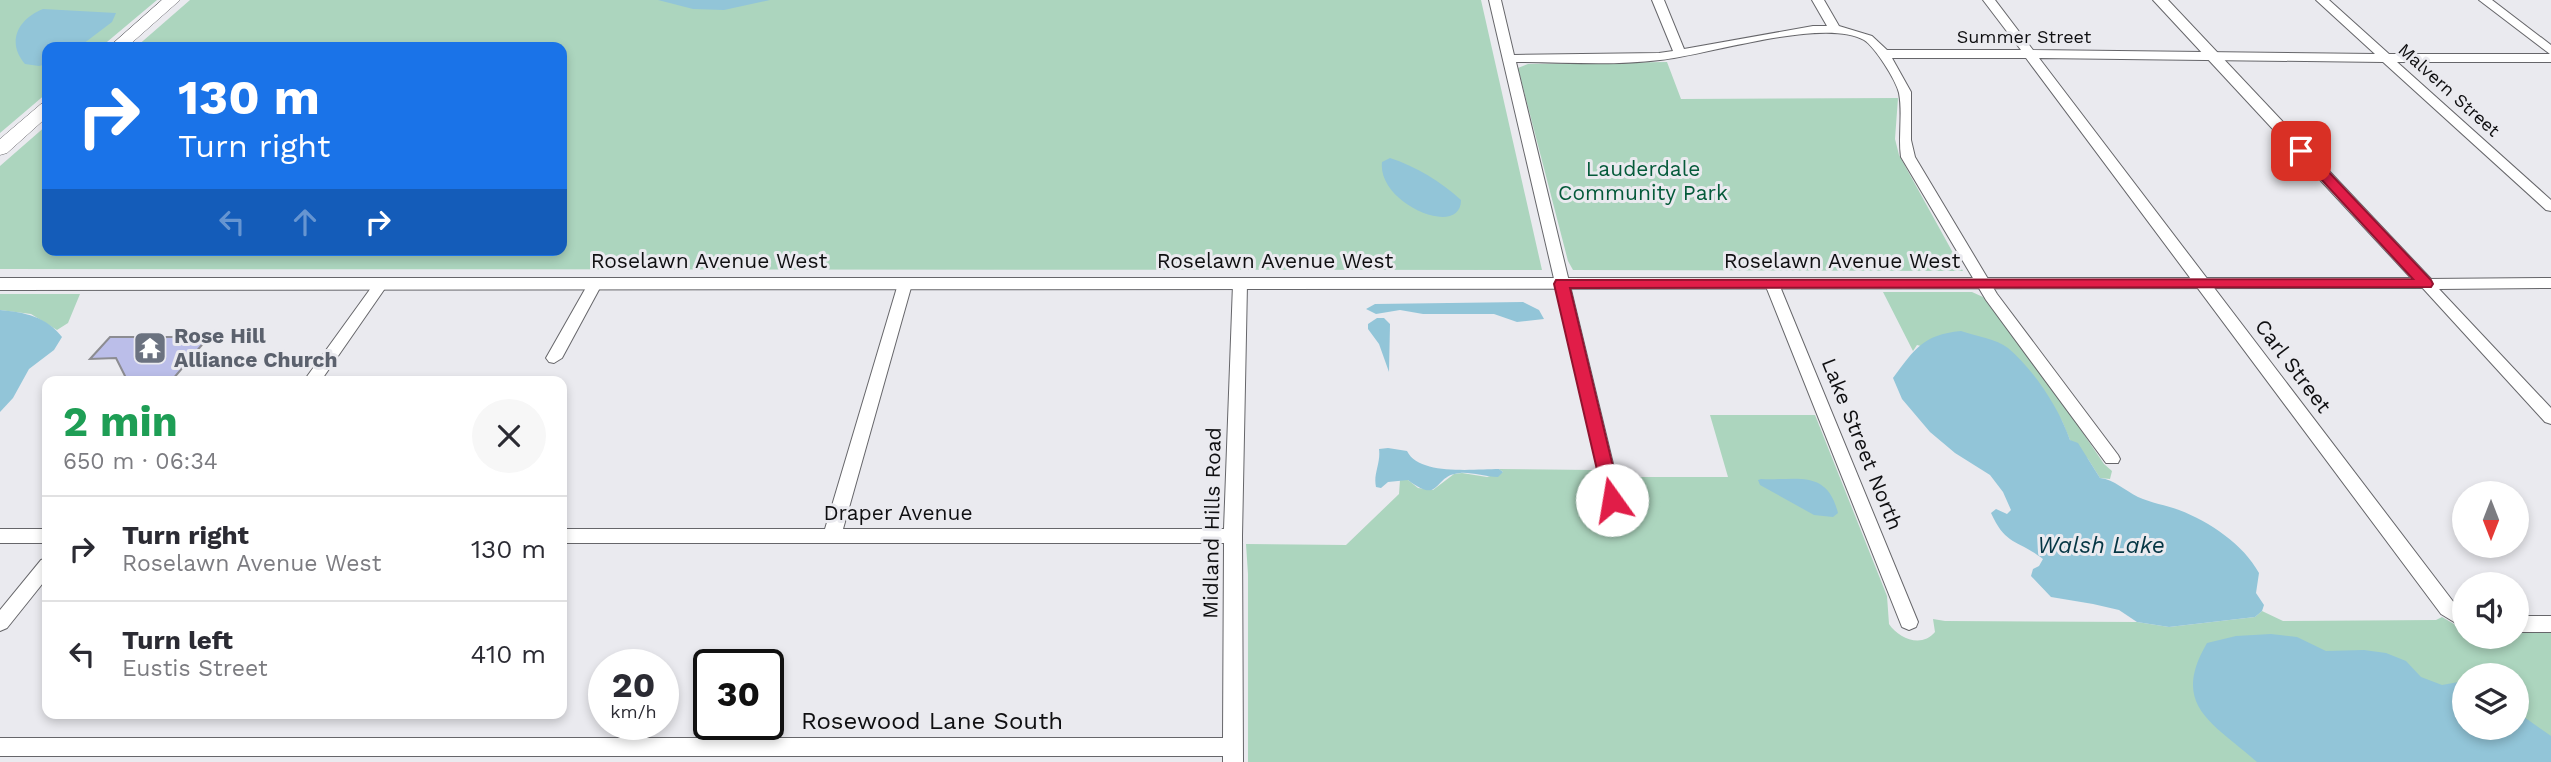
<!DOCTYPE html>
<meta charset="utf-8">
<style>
body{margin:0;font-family:"Work Sans",sans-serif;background:#f7f7f7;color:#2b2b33;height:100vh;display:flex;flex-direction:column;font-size:26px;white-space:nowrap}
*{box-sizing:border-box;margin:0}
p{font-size:23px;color:#7c7c81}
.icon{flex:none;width:38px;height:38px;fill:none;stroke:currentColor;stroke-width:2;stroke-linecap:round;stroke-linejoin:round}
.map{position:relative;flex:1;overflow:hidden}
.sheet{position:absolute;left:42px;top:376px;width:525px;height:343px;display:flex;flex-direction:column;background:#fff;border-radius:14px;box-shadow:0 4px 10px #0003}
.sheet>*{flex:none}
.banner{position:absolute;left:42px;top:42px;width:525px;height:214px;border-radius:14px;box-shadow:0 4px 10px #0003;background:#1a73e8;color:#fff;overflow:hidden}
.needle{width:46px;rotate:180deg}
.tools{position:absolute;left:2452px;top:481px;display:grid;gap:14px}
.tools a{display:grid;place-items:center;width:77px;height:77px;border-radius:50%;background:#fff;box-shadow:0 4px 10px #0003;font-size:35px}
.speed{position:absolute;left:588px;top:649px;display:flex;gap:14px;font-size:35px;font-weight:700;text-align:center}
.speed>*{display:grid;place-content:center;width:91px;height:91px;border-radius:50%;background:#fff;box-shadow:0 4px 10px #0003;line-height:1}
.speed small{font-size:18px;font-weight:400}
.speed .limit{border:4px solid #111;border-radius:10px;background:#fff;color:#111}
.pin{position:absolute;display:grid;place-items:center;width:60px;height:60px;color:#fff;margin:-30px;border-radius:14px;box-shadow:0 4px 10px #0006}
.me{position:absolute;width:77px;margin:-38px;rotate:347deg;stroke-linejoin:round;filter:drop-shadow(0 0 5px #0008)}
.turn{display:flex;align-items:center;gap:24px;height:147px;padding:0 21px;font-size:32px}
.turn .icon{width:91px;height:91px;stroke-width:2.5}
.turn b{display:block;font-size:49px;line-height:60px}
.lanes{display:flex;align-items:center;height:66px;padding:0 21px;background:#0003;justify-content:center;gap:35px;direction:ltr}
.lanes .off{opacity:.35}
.round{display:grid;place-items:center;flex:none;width:74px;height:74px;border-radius:37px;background:#f7f7f7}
.overview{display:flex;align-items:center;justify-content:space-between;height:119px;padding:0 21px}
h1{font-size:42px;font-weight:700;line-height:52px;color:#1e9e55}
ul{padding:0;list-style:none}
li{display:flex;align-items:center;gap:21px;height:105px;padding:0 21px;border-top:2px solid #e1e1e2}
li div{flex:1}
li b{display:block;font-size:26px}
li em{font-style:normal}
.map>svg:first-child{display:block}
</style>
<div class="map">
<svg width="2551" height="762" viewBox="0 0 2551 762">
<rect width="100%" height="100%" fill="#eaeaef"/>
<path fill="#acd5be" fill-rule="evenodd" d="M0,0H157L101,47H47V93L0,133Z
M190,0H1481L1542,270L0,269V166L47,125V250H562V47H136Z
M1667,62L1681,99L1898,98L1895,139L1899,155L1963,271L1573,270L1568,261L1518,68L1528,64Z
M1883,292H1972L1983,297L2058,396L2104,464L2112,471L2110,479L2100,478L2088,459L2070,440L2062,421L2031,374L1917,345L1913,351Z
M0,294H80L68,323L57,330L31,314L0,310Z
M1710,415H1815L1887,596L1889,624C1899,639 1922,648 1935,632L1933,619L1945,621L2137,622L2169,627L2255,617L2262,611L2283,621L2436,620L2442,617L2464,630V637H2516L2517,632H2551V762H1248V574L1246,544L1346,545L1399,494L1400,480H1408L1418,488L1433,490L1454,474L1462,473L1487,477L1503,472L1499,469L1592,470L1594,477H1728ZM2464,676H2516V728H2464Z"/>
<path fill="#92c5d8" d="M658,0H770L724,10L693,9Z
M43,9L116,13L112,22L79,47H47V64L39,66L25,64C6,42 18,19 43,9Z
M1390,158C1417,167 1440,181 1461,200C1461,239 1377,204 1382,162Z
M1523,302L1539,310L1544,319L1517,322L1494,314H1423L1400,310L1376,314L1366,309L1375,304Z
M0,310C24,312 47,317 62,337L54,350L29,369L13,398L0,412Z
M1377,318H1384L1390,324L1389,372L1379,344L1368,329V324Z
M1961,331C1975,336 1997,339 2008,348C2034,370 2059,408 2070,440L2078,443L2100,478C2115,480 2124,490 2138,497C2151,503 2166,505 2179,510C2210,522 2243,544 2259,573L2256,593L2264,605L2262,611L2255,617L2169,627L2137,622L2119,610L2093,604L2051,597L2031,576L2033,569L2039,566L2043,559C2017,539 2006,546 1991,513L1996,509L2007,514L2011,510L2003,492L1990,475L1955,453L1930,432L1902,399L1893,378C1915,349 1922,335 1961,331Z
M1388,448L1407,451C1419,476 1475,469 1499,469L1503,472L1498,477C1485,477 1472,472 1460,473C1432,475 1442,506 1408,480L1388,482L1381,488L1376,487C1373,474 1381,463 1379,449Z
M1761,479C1796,481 1827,468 1838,513L1833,517L1814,515L1760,485L1758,480Z
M2271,634L2297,637L2326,651L2364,650L2386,653L2406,661L2421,677L2442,685L2464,681V728H2516L2517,712L2551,736V762H2257C2213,723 2170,706 2207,643L2236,636Z"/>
<path fill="#bbbee9" stroke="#8c8c91" stroke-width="2" d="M177,333H212L173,379L127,380L116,358L90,359L110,337H173Z"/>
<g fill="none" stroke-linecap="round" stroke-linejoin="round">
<defs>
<path id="minor" d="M1489,0H1501L1514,55L1659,53L1673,51L1652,0H1664L1684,49L1813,26H1827L1812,0H1824L1839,26L1872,36L1887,50H2021L1983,0H1995L2033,50L2375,54L2316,0H2329L2389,54H2550L2479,0H2492L2551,45V62H2397L2551,200V211L2546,210L2383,62L2039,58L2455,604L2464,610V628L2441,614L2026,58H1892L1911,92V140L1915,157L1997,294L2118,455L2120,459L2118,463H2106L1986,300L1901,157C1898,136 1903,114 1899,93C1896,80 1875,47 1864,40C1824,17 1707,55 1660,60C1613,66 1563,62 1516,62L1622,501L1619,506H1607Z
M2551,278V288L2439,289L2551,408V424L2545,422L2419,284L2426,279Z
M381,279L388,284L320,382H303L376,281Z
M595,279L602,284L562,358L554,363L549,362L546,358L588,284Z
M905,279L912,284L843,529H1224L1233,284L1240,279L1245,281L1247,284L1242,536L1243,762H1223V756H0V738H1223L1224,543H562V529H825L898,284Z
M1772,279L1779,284L1918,622L1916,627L1909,630L1902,627L1900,622L1765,284Z
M0,529H47V543H0Z
M47,558V578L7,628L0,631V610L41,560Z
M2516,616H2551V632H2516Z"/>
<path id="tertiary" d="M2153,0H2168L2432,280L2435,284L2432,288L0,290V278H2411Z"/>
<path id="secondary" d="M162,0H180L127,47H109Z
M47,103V117L7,153L0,155V139L41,104Z"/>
</defs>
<use href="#minor" stroke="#66666a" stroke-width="2"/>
<use href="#tertiary" stroke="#66666a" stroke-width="2"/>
<use href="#secondary" stroke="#66666a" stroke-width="1"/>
<use href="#minor" fill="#fff" fill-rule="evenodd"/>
<use href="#tertiary" fill="#fff" fill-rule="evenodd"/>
<use href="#secondary" fill="#fff" fill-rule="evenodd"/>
</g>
<path fill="#e11d48" stroke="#92132f" stroke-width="2" d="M2301,147L2306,148L2431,280L2433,284L2431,287L1570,288L1621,500L1619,505H1606L1604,500L1554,284L1556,280L2413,279L2297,153V148Z"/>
<defs>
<symbol id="temple-square" viewBox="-11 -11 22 22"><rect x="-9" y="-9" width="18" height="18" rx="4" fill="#6b7280" stroke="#eaeaef"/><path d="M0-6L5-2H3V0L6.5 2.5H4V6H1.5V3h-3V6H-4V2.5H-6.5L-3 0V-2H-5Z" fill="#fff"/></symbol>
</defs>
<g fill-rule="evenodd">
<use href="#temple-square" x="131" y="329" width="38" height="38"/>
</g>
<g text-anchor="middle" stroke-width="6" stroke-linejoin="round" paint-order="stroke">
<g font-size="18" fill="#0f0f11" stroke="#eaeaef">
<text x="2024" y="43">Summer Street</text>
<text transform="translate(2449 90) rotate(42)" y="6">Malvern Street</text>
</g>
<g font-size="21" fill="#055a3a" stroke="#eaeaef">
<text x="1643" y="176">Lauderdale<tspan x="1643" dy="24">Community Park</tspan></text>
</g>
<g font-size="21" fill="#0f0f11" stroke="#eaeaef">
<text x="709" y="268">Roselawn Avenue West</text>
<text x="1275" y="268">Roselawn Avenue West</text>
<text x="1842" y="268">Roselawn Avenue West</text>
<text transform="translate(2293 366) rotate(53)" y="7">Carl Street</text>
<text transform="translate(1862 444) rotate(68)" y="7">Lake Street North</text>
<text x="898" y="520">Draper Avenue</text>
<text transform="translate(1212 523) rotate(-89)" y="7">Midland Hills Road</text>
</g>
<g font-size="21" font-weight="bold" fill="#5b616d" stroke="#eaeaef" text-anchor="start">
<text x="174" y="343">Rose Hill<tspan x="174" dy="24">Alliance Church</tspan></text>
</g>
<g font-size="23" font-style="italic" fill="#053644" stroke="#eaeaef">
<text x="2101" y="553">Walsh Lake</text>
</g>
<g font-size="24" fill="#0f0f11" stroke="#eaeaef">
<text x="932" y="729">Rosewood Lane South</text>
</g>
</g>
</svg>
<div class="tools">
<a><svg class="needle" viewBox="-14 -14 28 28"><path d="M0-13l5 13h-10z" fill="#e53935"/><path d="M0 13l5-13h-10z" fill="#7c7c81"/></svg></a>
<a><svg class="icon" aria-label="sound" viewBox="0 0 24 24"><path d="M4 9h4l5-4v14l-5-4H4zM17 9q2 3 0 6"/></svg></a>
<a><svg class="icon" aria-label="layers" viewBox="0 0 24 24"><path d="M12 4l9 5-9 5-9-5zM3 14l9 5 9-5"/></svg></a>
</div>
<div class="speed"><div>20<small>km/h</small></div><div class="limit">30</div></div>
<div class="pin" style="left:2301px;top:151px;background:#d93025"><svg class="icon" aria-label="arrive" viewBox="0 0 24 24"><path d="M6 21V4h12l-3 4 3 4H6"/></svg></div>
<svg class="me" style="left:1612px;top:500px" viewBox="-20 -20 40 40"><circle r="19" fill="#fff"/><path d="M0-13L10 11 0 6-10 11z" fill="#e11d48"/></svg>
<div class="banner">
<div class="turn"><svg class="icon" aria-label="right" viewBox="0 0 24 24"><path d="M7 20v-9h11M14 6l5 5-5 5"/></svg><div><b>130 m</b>Turn right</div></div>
<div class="lanes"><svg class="icon off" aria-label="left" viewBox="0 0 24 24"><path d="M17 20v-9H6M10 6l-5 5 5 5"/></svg><svg class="icon off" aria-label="ahead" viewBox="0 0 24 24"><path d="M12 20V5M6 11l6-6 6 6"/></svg><svg class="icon" aria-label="right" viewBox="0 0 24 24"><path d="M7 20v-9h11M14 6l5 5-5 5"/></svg></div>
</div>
<section class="sheet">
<div class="overview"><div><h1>2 min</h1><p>650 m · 06:34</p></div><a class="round"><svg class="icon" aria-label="close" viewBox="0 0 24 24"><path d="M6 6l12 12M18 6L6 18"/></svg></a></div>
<ul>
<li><svg class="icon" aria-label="right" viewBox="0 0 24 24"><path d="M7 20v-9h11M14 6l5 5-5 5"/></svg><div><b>Turn right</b><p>Roselawn Avenue West</p></div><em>130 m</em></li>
<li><svg class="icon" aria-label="left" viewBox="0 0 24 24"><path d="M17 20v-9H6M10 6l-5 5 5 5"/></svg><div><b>Turn left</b><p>Eustis Street</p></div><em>410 m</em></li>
</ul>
</section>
</div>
